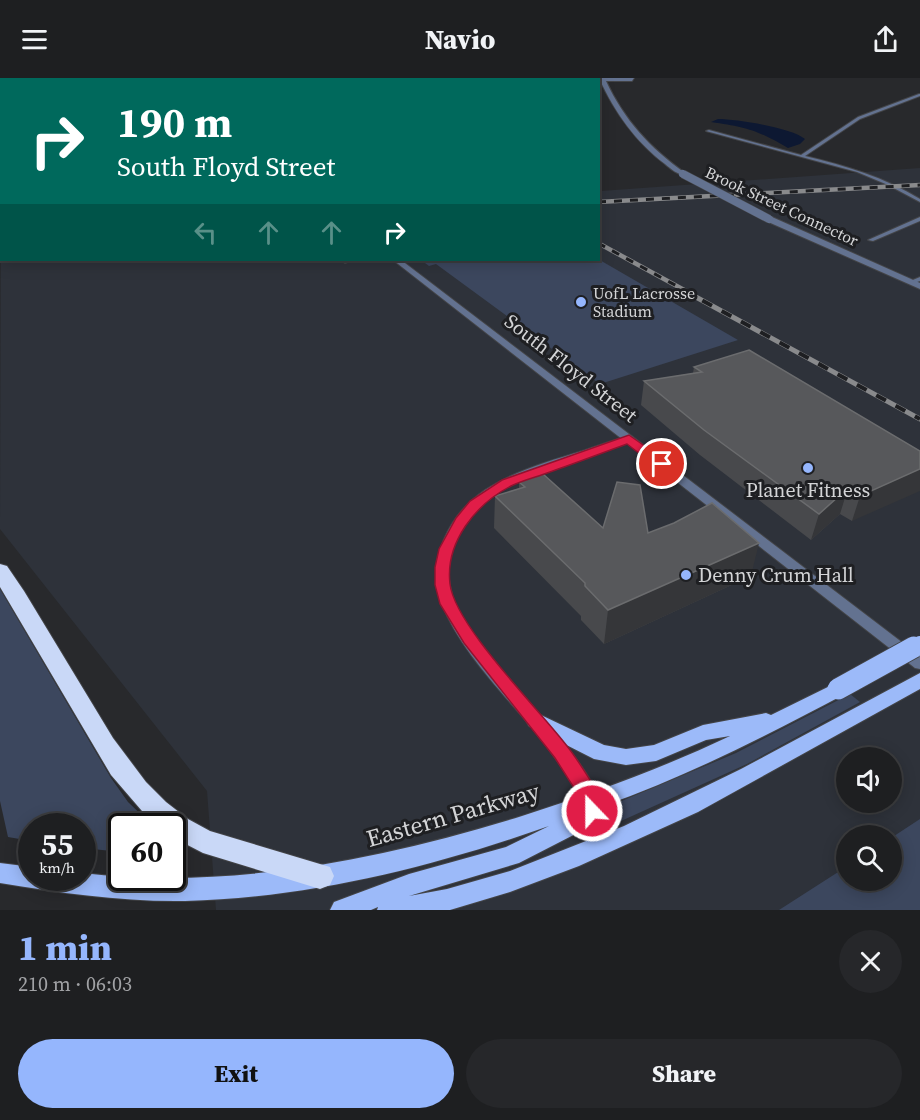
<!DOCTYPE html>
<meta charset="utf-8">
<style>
body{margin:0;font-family:"Source Serif 4",serif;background:#26272a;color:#f1f3f6;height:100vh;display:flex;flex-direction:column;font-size:22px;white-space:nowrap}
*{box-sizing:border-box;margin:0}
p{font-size:20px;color:#a1a2a5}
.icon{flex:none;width:33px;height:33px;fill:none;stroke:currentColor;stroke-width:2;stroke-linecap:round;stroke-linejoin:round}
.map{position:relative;height:832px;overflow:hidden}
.drawer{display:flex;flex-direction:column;background:#1e1f21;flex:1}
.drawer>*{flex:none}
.hud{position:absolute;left:0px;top:0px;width:600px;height:183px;box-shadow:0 3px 15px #0003,0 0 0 2px #3c3d3f;background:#00695c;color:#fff;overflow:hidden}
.controls{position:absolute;left:836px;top:669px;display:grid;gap:12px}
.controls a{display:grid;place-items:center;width:66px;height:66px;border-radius:50%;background:#1e1f21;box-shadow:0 3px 15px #0003,0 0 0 2px #3c3d3f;font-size:30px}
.speed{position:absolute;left:18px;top:735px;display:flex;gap:12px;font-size:30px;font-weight:700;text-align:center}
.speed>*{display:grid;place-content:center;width:78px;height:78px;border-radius:50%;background:#1e1f21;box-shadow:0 3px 15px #0003,0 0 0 2px #3c3d3f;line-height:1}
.speed small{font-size:15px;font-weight:400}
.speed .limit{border:3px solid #111;border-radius:9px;background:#fff;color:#111}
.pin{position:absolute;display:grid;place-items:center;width:51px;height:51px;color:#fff;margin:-26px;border:3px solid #fff;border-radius:50%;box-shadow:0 2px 6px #0007}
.me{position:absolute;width:66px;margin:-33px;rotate:338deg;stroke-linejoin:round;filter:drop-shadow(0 0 4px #0008)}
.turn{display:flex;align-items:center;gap:21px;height:126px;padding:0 18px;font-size:27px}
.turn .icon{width:78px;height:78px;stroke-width:2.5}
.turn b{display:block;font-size:42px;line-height:51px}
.lanes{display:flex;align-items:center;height:57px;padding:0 18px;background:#0003;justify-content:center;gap:30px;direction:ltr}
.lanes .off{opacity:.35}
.round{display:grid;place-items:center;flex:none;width:63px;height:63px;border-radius:32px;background:#26272a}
.head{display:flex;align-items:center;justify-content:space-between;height:102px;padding:0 18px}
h1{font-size:36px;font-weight:800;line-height:45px;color:#95b6fd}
.cta{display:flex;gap:12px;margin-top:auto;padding:12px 18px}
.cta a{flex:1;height:69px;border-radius:36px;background:#95b6fd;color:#111;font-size:24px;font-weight:800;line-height:69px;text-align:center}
.cta a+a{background:#26272a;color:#f1f3f6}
header{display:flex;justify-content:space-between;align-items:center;height:78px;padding:0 18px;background:#1e1f21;font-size:27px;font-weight:800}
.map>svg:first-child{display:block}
</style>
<header><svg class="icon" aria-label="menu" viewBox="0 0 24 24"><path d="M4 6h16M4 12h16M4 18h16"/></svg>Navio<svg class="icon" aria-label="share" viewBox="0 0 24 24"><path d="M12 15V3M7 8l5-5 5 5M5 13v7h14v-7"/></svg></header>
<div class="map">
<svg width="920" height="832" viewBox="0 0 920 832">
<rect width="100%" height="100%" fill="#28292c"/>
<path fill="#2e323a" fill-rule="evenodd" d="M172,0H564L565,1L175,2Z
M1,80L2,182H598L599,106L601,113L920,90V832H216L207,713L0,451ZM846,680H891V724H846ZM846,758H891V802H846Z"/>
<path fill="#3c475e" d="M598,181L738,262L600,306L436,186L429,188L421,182Z
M0,511L111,700L128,724L153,748H122L121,774L83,770L82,748H32L31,763L8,759L0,723Z
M850,616L860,624L747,686L610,748L606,743L610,740L619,724L736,675Z
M920,741V832H779L846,789V802H891V760Z"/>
<path fill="#0d1832" d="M718,41C737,41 792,50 805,61L800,66L788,70C757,52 746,49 711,44Z"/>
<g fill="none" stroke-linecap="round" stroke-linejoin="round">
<defs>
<path id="service" d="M159,0H173L159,2Z
M327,0H331L332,2H328Z
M347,0H354L350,2H341Z
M517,0H521L522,2H518Z
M919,16H920V18L860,41L805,78C846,88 884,99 920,121V124L888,107L857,94L706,53L709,52L801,77L858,39Z
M0,33H2V36H0Z
M0,65H2V67H0Z
M920,139V143L873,163L868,162Z
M343,182H352L345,185L342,183Z
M920,199V203L911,206L908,204Z"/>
<path id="minor" d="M599,0H634L632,3H606C624,42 650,70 685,95V97C678,97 671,91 665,86C635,63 615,35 599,0Z
M0,75H2V79H0Z
M766,139H772L920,205V211L766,143Z
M629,358L635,361L633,363C588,379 532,391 493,418C465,437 443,473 450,508C455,535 473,558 490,579C527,626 575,668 602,723L599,728L593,730L587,728C572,705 558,682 541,661C509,621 460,574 442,526C426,483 448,437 485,412C514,393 549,383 582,373C597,368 613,362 629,358Z"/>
<path id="tertiary" d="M155,0H161L162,2H157Z
M393,182H401L920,578V591L915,590Z"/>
<path id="primary" d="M920,595V611L698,734L579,788L510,814L450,832H377L378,829L371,832H330L334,824L342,821L409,796L506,769L549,748C433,789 309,820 185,823C123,824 61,815 0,805V785L32,789V800H82V795C232,812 379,782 522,738C593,715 663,690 730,658L706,662L656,683L626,687L594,681L529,648L526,643L529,638L536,635L543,638L604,667L626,671L654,667L703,647L766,635L771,637L838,604L845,606L848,611L845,616C766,658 688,698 603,728L600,740L591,748L519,785L409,818L447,811L510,793L624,748L741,691Z"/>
<path id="motorway" d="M0,486L7,488L24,513L113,660L146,704L166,724L188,741L210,753L330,789L334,798L330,807L320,811L203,775L172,759V748H158L148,740L111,697L0,509Z"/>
</defs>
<use href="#service" stroke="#434447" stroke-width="2"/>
<use href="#minor" stroke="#434447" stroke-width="2"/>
<use href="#tertiary" stroke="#434447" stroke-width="2"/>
<use href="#primary" stroke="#434447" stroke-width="2"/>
<use href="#motorway" stroke="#434447" stroke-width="2"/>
<use href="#service" fill="#637290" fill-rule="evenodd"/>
<use href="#minor" fill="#637290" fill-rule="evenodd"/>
<use href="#tertiary" fill="#637290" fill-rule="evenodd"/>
<use href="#primary" fill="#9cbaf9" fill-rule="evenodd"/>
<use href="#motorway" fill="#c9d8f7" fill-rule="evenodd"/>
<defs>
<path id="rail-far1" d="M598,124L920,107
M598,165L686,213"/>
<path id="rail" d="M683,212L920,341"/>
</defs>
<use href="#rail-far1" stroke="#898a8c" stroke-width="4.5"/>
<use href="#rail" stroke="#898a8c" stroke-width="5"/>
<use href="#rail-far1" stroke="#1e1f22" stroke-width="3" stroke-dasharray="8" stroke-linecap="butt"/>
<use href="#rail" stroke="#1e1f22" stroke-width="4" stroke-dasharray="11" stroke-linecap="butt"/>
<defs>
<path id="minor-bridge" d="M683,96L769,141"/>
<path id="primary-bridge-far1" d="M911,571L920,566"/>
<path id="primary-bridge" d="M838,611L914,569"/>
</defs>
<use href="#minor-bridge" stroke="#434447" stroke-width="9" stroke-linecap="butt"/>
<use href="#primary-bridge-far1" stroke="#434447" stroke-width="18" stroke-linecap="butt"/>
<use href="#primary-bridge" stroke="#434447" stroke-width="23" stroke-linecap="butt"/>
<use href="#minor-bridge" stroke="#637290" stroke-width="8"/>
<use href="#primary-bridge-far1" stroke="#9cbaf9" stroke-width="16"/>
<use href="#primary-bridge" stroke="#9cbaf9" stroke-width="21"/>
</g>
<path fill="#48494c" d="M33,0H142L143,2H34Z
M398,0H498L499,2H398Z
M694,289L920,373L852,443L840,436L811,462L700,377L641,327L644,303L693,295Z
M519,404L603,450L648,455L751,498L604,566L581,542V538L494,450L495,418L519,410Z"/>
<path fill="#353639" d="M920,391V413L852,443L860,418Z
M848,410L840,436L811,462L819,436Z
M759,465L751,498L604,566L608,532Z"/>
<path fill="#57585b" stroke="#6b6c6e" stroke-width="1.5" d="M57,0H138L128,2H63Z
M410,0H498L499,2H410Z
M749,272L920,373V391L860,418L848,410L819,436L704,352L644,303L702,294L694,289Z
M543,396L603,450L617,404L640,407L648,455L674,445L712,425L759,465L608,532L585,508V505L495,418L525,409L519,404Z"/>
<path fill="#e11d48" stroke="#92132f" stroke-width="1.5" d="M629,357L666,383L668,386L666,389H657L627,366C602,375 576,385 550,394C537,399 523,402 511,408C476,426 445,464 450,506C455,548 539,631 567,668C579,683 589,701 600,717C603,725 603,731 599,739L592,741L585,739L582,733L583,724L555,680L464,565L440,526L435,507V489L439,471L456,440L470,423L502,402Z"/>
<g fill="#95b6fd" stroke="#1e1f22" stroke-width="2">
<circle cx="581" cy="224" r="6"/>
<circle cx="808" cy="390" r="6"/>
<circle cx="686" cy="497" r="6"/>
</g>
<g text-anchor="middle" stroke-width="6" stroke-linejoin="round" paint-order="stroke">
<g font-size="16" fill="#d3d4d6" stroke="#1e1f22">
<text transform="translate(782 128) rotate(25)" y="6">Brook Street Connector</text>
</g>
<g font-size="16" fill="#d3d4d6" stroke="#1e1f22" text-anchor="start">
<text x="593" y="221">UofL Lacrosse<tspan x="593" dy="18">Stadium</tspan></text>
</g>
<g font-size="20" fill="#d3d4d6" stroke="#1e1f22">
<text transform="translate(571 290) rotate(38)" y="7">South Floyd Street</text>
</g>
<g font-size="20" fill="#d3d4d6" stroke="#1e1f22">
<text x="808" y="419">Planet Fitness</text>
<text x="698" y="504" text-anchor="start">Denny Crum Hall</text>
</g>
<g font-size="24" fill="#d3d4d6" stroke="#1e1f22">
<text transform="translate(453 737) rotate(-16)" y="8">Eastern Parkway</text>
</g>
</g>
</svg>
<div class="controls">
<a><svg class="icon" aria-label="sound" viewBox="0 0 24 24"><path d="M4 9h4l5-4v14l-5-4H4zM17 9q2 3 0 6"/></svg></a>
<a><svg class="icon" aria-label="search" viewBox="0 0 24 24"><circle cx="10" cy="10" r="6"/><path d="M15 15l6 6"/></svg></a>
</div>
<div class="speed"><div>55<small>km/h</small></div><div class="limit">60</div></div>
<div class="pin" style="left:662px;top:386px;background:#d93025"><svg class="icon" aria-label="arrive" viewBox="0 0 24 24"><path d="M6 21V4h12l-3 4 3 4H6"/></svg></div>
<svg class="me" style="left:592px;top:733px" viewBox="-20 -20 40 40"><circle r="17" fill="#e11d48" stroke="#fff" stroke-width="3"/><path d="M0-11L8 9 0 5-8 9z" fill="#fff"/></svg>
<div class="hud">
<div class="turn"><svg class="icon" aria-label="right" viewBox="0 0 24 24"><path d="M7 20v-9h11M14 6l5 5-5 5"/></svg><div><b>190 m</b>South Floyd Street</div></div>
<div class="lanes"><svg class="icon off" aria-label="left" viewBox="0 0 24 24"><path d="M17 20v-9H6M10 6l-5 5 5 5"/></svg><svg class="icon off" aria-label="ahead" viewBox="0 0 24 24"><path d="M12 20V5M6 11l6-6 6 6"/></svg><svg class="icon off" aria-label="ahead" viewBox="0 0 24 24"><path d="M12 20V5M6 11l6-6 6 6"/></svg><svg class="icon" aria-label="right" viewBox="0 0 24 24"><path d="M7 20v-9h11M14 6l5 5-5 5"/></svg></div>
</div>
</div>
<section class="drawer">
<div class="head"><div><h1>1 min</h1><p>210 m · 06:03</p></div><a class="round"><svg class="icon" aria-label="close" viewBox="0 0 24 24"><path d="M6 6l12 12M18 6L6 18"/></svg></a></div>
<div class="cta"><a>Exit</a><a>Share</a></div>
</section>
